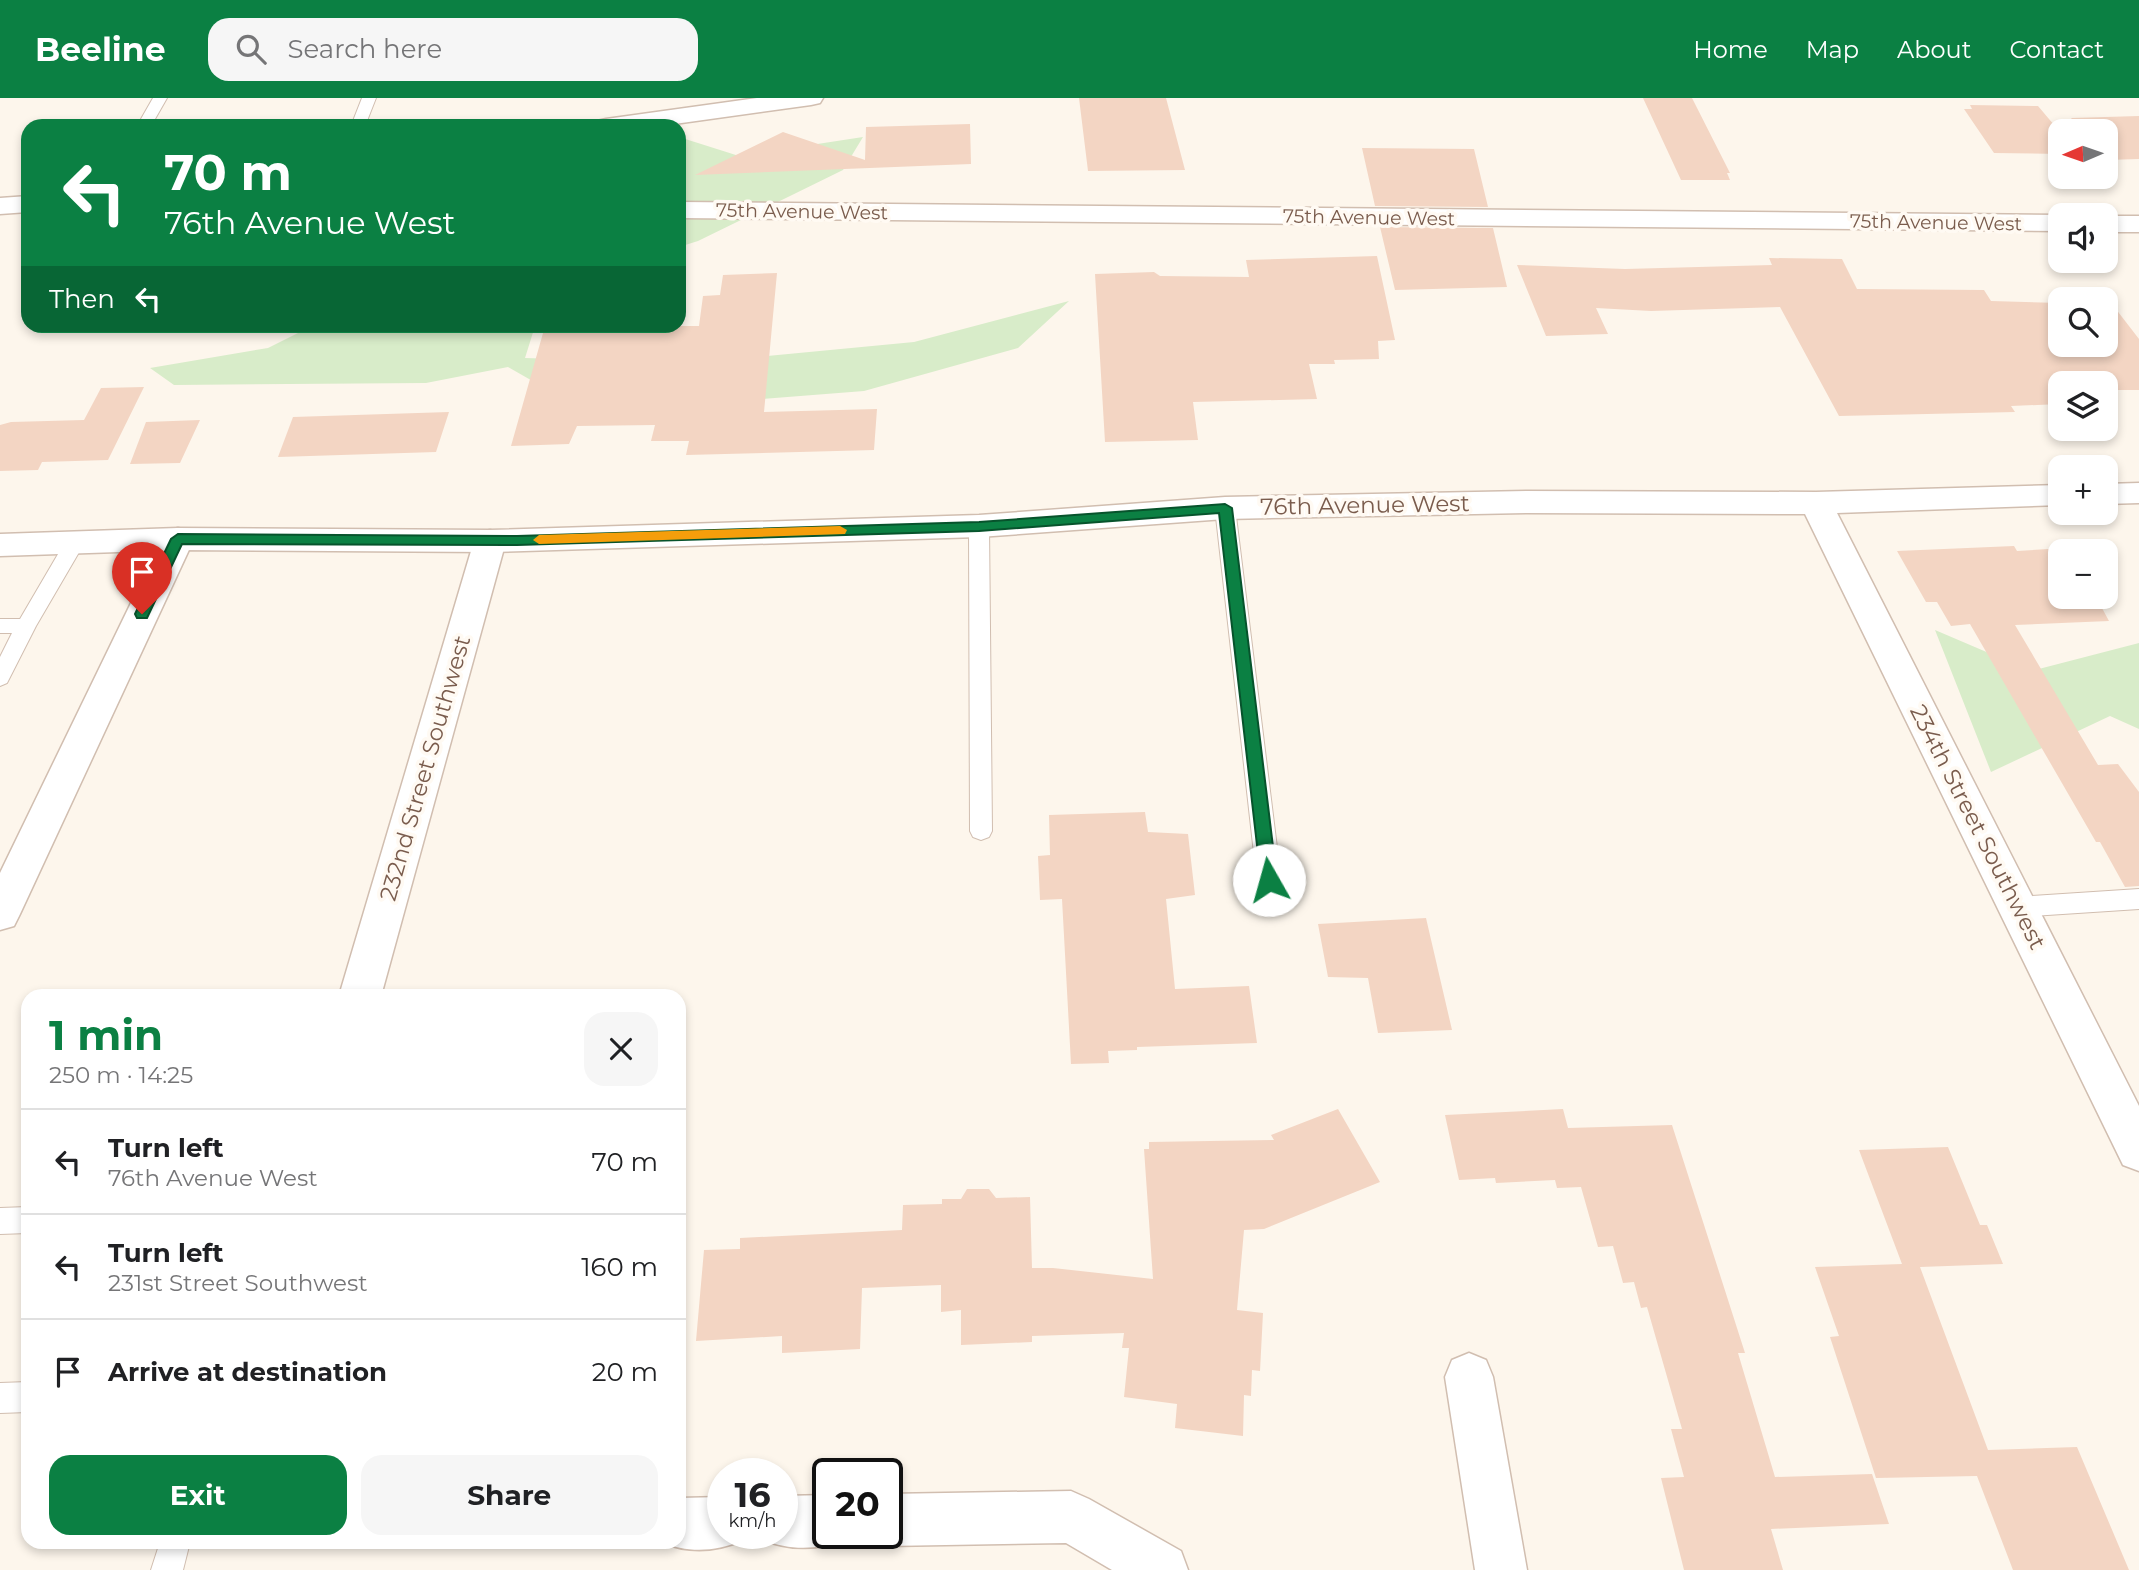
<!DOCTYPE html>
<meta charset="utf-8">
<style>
body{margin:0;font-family:Montserrat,sans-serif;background:#f6f6f6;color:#202124;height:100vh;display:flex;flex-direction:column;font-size:26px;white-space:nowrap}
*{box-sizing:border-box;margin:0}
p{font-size:23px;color:#757577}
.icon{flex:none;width:38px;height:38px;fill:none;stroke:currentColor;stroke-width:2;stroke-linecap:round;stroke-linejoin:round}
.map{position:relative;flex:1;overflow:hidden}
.sheet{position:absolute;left:21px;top:891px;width:665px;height:560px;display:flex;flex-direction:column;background:#fff;border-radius:21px;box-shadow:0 4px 10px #0003}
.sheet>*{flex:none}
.hud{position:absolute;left:21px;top:21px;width:665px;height:214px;border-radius:21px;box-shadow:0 4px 10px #0003;background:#0b8043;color:#fff;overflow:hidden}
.needle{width:46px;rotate:268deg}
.controls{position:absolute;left:2048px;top:21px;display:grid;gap:14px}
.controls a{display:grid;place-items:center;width:70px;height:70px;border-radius:14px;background:#fff;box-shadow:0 4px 10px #0003;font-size:35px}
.speed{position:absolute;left:707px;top:1360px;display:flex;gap:14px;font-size:35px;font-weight:700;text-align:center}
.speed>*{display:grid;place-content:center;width:91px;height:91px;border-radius:50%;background:#fff;box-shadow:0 4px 10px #0003;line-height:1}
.speed small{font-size:18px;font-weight:400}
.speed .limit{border:4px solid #111;border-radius:10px;background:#fff;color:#111}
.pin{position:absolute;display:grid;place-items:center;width:60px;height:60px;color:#fff;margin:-72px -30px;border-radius:50% 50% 50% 0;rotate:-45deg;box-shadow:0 0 7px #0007}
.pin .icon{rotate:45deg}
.me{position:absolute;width:77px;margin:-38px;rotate:353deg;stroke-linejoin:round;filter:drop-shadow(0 0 5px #0008)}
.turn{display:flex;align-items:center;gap:24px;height:147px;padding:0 28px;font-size:32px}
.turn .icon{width:91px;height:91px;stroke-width:2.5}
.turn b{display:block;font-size:49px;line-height:60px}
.then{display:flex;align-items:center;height:66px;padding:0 28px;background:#0003;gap:14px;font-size:26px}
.round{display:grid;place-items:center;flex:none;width:74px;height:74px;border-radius:21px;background:#f6f6f6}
.headline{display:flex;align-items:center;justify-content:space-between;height:119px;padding:0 28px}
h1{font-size:42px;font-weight:700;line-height:52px;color:#0b8043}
.primary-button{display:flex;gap:14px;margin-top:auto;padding:14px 28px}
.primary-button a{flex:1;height:80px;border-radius:21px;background:#0b8043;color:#fff;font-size:28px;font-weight:700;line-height:80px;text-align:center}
.primary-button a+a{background:#f6f6f6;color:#202124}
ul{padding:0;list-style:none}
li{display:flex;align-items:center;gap:21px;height:105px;padding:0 28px;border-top:2px solid #e0e0e0}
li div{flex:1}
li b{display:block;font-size:26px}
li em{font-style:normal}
header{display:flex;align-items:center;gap:42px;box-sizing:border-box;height:98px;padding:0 35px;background:#0b8043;color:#fff}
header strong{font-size:33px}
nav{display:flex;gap:38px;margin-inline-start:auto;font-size:24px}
.search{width:490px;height:63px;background:#f6f6f6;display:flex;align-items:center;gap:18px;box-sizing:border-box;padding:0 24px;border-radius:21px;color:#757577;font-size:26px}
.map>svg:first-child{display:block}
</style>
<header>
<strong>Beeline</strong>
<div class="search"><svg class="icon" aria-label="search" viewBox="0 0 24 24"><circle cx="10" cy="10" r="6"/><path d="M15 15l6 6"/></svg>Search here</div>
<nav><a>Home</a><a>Map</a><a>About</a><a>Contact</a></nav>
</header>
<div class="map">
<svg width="2139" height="1472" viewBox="0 0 2139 1472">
<rect width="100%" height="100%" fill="#fdf6ec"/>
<path fill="#d8ecc9" d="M679,39L739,58L863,39L843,72L698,143L679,149Z
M1069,203L1018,250L864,293L686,307L536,285L508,269L426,285L174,287L150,270L268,250L312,228H535L525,260L695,265L914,244Z
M1935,532L2031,573L2139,545V631L2110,618L1991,674Z"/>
<path fill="#f3d5c3" d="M1079,0H1166L1185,72L1088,73Z
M1643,0H1692L1730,75H1727L1730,82H1681Z
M1970,7L2038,8L2060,34V56L1994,55L1964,11H1972Z
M2139,18V61L2107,62L2105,33H2083L2071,20Z
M970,26L971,66L695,77L783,34L865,62L866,29Z
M1362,50L1474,51L1488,109L1375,108Z
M1380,129L1493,130L1507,189L1395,192Z
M1377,158L1395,242L1378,243L1379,261L1334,262L1335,266H1309L1317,301L1193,304L1198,342L1105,344L1095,176L1154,174L1160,178L1249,179L1246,162Z
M1769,160L1842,161L1857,191L1984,192L1991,203L2060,205V247H2105V206H2112L2139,241V292H2105V285H2060V306L2011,308L2015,314L1839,318L1780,209L1651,213L1596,210L1608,236L1546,238L1517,167L1625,171L1772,167Z
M777,175L764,314L877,311L874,352L686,357L689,343H651L655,327L577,328L569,346L511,348L545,228H699L703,198L720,197L723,177Z
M144,289L108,362L42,364L38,372L0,373V327L11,324L84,322L101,290Z
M449,314L436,354L278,359L293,319Z
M200,322L180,365L130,366L146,324Z
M2014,448L2017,453L2064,450L2066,453H2060V499H2096L2109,523L2015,527L2098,667L2118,666L2139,694V788L2125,789L2100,744H2096L1970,526L1951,528L1937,504H1926L1897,453Z
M1145,714L1148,734L1188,736L1195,797L1166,801L1175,891L1249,888L1257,945L1137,949V952L1108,953L1109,965L1071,966L1062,801L1040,802L1038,758L1050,757L1049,717Z
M1426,820L1452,932L1378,935L1368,880L1328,879L1318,826Z
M1338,1011L1380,1084L1264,1131L1244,1132L1237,1212L1263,1215L1260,1273L1252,1272L1251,1298L1244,1297L1243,1338L1175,1330L1177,1306L1124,1299L1129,1250H1122L1124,1235L1032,1238V1244L961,1247V1212L941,1214V1187L862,1190L860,1251L782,1255V1238L696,1243L704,1152L740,1151V1140L902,1132L903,1107L942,1106V1101H961L967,1091H989L996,1100L1030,1099L1032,1170H1053L1153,1181L1144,1051H1149V1044L1274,1042L1271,1037Z
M1563,1011L1568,1030L1672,1027L1745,1255H1738L1775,1379L1872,1376L1889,1426L1771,1431L1783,1472H1684L1661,1380L1684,1379L1671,1331H1682L1647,1209L1641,1210L1634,1184L1623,1185L1613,1148L1598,1149L1581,1089L1557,1090L1555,1082L1496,1085L1495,1080L1459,1082L1445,1017Z
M1948,1049L1980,1127H1987L2003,1166L1920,1169L1988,1352L2077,1349L2129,1472H2013L1977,1378L1876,1380L1830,1239L1839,1238L1815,1169L1902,1166L1859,1052Z"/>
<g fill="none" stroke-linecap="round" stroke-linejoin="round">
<defs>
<path id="service" d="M153,0H167L151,28H137Z
M362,0H376L365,28H351Z
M1225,404L1232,406L1235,410L1281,782L1277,789L1269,791L1261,789L1257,782L1215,410L1218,406Z
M979,422L986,423L989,428L992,733L989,739L981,742L973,739L970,733L969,428L972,423Z
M75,437L82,439L85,444L36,528L7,585L0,588V559L12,535H0V521H20L68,439Z
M2139,791V811L2017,819L2009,816L2005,809L2009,802L2017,799Z
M28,1109V1135L0,1136V1110Z
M28,1284V1314L0,1315V1285Z
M160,1444H190L183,1472H151Z"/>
<path id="minor" d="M757,0H823L820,5L811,7L660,28H594L597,23L606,21Z
M28,98V114L0,116V100Z
M679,104L2060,117H2061L2060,133L679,120Z
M2105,118H2139V134H2105Z
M178,430L190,433L194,441L20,816L14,828L0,832V775L162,441L166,433Z
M490,432L502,435L506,443L381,898H339L474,443L478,435Z
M1469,1255L1486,1262L1493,1279L1527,1472H1475L1445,1279L1452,1262Z
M1071,1393L1089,1401L1181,1453L1188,1472H1112L1066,1445L887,1448L869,1440L867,1435H887V1396Z
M828,1397V1435H849L846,1441C820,1452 790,1453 764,1442L761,1435H782V1398Z
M723,1399V1435H745L741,1443C715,1454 687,1455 661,1444H679V1400Z"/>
<path id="tertiary" d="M2139,385V405L2105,406V386Z
M2060,387V407L1837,415L2139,1008V1073L2123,1067L1805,416L1527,415L1225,421L979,439L490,454L178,452L0,458V436L178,430L490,432L979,417L1225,399L1527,393L1816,394Z"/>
</defs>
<use href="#service" stroke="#d1beb0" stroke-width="2"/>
<use href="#minor" stroke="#d1beb0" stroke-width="3"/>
<use href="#tertiary" stroke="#d1beb0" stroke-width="3"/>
<use href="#service" fill="#fff" fill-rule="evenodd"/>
<use href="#minor" fill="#fff" fill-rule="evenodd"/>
<use href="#tertiary" fill="#fff" fill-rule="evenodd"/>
</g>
<path fill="#0b8043" stroke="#07532c" stroke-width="2" d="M1225,406L1232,410L1277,782L1275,787H1263L1261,782L1219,415L979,433L517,447L182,446L147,520H137L135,516L171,441L178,436L517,438L979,424Z"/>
<path fill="#f59e0b" d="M840,428L847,432L845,436L539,446L533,442L539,437Z"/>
<g text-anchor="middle" stroke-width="7" stroke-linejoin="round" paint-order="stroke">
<g font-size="19" fill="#7a5c4d" stroke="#fffaf3">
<text transform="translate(802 113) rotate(1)" y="7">75th Avenue West</text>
<text transform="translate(1369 119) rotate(1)" y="7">75th Avenue West</text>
<text transform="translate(1936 124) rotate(1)" y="7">75th Avenue West</text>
</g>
<g font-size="23" fill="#7a5c4d" stroke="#fffaf3">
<text transform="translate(1365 407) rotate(-1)" y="8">76th Avenue West</text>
<text transform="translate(425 670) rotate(-74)" y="8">232nd Street Southwest</text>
<text transform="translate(1978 729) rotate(63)" y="8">234th Street Southwest</text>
</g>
</g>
</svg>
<div class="controls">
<a><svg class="needle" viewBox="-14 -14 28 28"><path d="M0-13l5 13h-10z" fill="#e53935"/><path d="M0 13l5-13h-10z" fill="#757577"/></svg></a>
<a><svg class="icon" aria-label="sound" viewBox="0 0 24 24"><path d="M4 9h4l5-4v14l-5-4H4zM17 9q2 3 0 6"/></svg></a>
<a><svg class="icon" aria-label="search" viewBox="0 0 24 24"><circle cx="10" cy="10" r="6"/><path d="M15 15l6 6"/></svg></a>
<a><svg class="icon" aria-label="layers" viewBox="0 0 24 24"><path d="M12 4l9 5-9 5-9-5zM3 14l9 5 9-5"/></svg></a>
<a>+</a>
<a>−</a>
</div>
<div class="speed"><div>16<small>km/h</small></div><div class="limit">20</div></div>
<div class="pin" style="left:142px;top:516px;background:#d93025"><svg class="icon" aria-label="arrive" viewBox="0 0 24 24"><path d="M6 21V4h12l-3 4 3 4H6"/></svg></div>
<svg class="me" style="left:1269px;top:782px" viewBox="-20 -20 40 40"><circle r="19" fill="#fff"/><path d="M0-13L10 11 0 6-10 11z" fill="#0b8043"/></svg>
<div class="hud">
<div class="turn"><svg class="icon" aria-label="left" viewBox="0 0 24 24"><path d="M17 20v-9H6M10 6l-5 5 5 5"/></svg><div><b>70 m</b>76th Avenue West</div></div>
<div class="then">Then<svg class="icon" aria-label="left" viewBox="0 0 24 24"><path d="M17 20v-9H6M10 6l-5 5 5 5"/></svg></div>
</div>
<section class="sheet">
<div class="headline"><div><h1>1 min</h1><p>250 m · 14:25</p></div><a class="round"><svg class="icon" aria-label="close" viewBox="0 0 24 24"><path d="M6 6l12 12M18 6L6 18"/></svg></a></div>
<ul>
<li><svg class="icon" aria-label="left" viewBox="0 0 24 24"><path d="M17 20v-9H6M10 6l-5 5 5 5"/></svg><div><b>Turn left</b><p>76th Avenue West</p></div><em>70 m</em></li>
<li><svg class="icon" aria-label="left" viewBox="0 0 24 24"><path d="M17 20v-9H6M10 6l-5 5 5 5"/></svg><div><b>Turn left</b><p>231st Street Southwest</p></div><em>160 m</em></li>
<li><svg class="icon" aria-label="arrive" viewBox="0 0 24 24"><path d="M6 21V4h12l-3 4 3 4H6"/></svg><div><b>Arrive at destination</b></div><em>20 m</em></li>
</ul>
<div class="primary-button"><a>Exit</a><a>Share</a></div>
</section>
</div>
